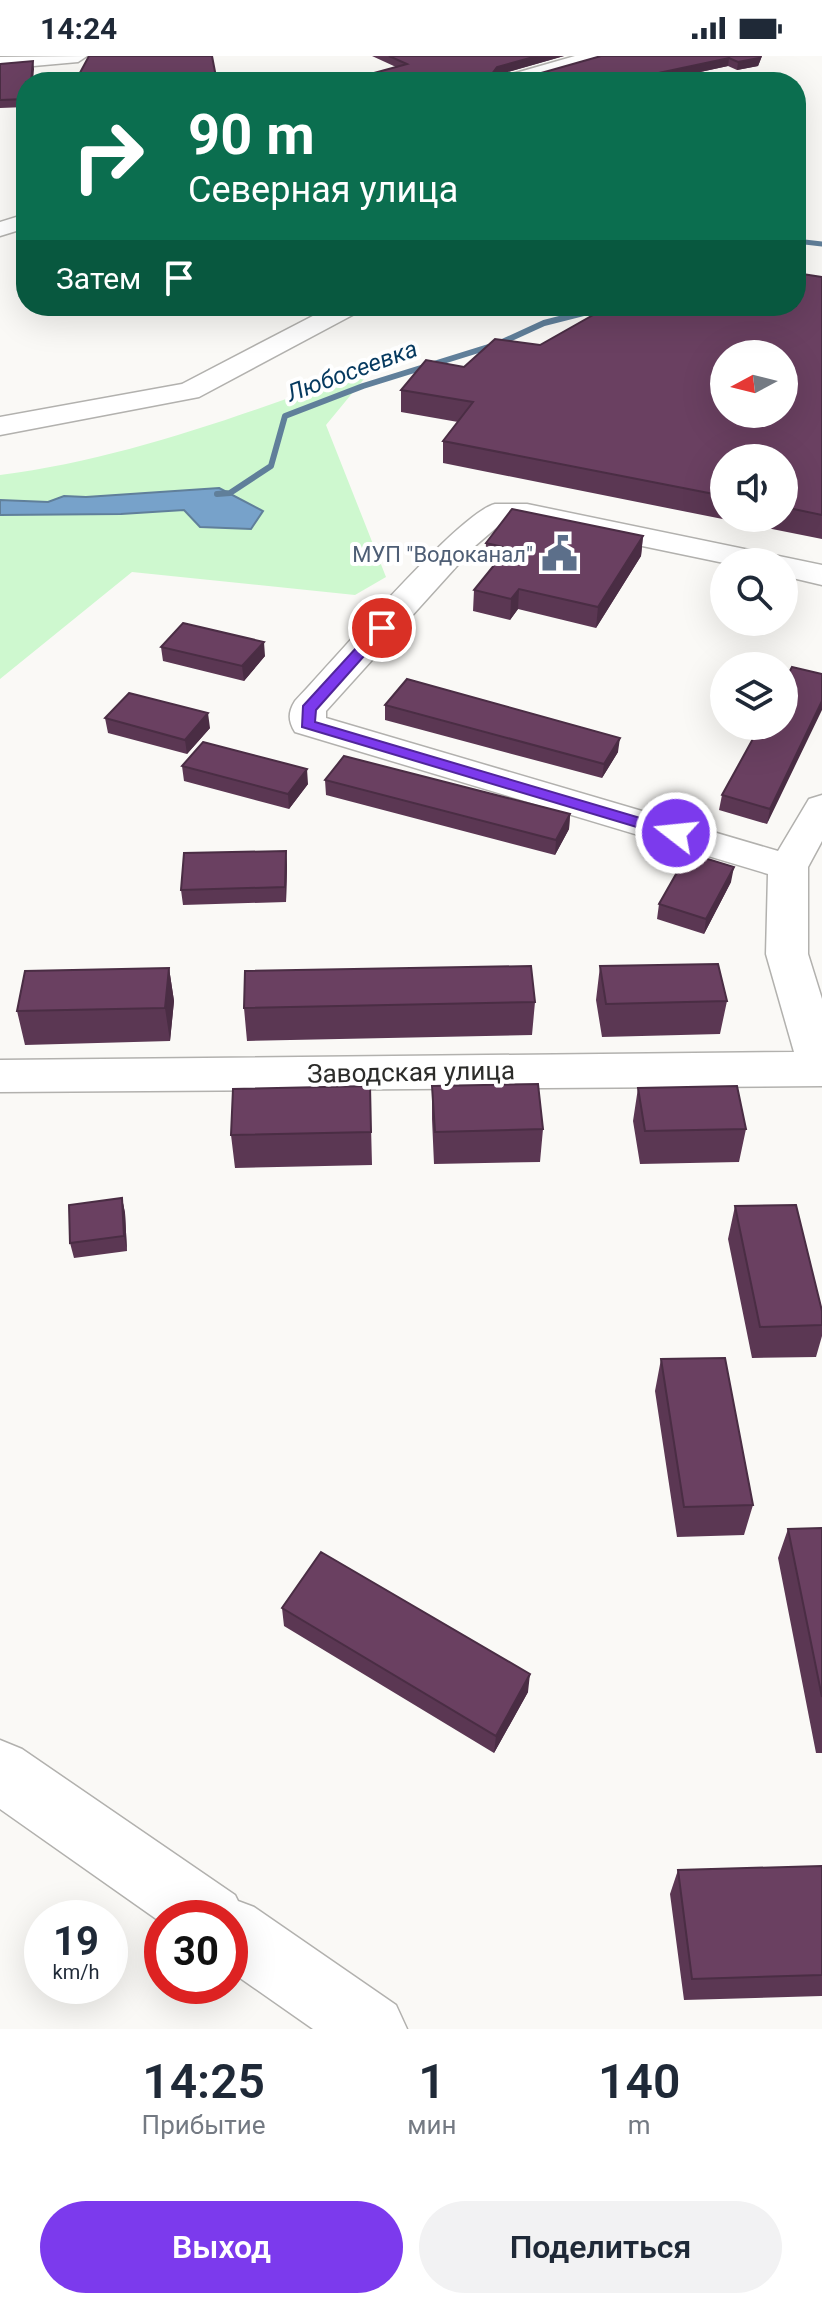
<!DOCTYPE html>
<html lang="ru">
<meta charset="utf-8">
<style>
body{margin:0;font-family:Roboto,sans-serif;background:#f2f2f3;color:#1f2937;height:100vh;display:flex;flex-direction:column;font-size:30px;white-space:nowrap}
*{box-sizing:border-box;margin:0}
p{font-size:26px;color:#747a83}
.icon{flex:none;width:44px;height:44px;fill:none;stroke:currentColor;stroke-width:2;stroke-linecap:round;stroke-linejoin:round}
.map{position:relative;height:1973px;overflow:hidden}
.drawer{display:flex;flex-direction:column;background:#fff;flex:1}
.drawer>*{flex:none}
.guide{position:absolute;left:16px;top:16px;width:790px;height:244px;border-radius:32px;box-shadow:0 8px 32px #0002;background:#0b6e4f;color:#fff;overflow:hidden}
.needle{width:52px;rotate:263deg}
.controls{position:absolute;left:710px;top:284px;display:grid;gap:16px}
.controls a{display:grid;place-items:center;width:88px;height:88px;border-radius:50%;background:#fff;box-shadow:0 8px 32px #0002;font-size:40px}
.speed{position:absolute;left:24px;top:1844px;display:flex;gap:16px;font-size:40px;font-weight:700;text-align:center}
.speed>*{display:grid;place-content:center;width:104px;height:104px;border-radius:50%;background:#fff;box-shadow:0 8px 32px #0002;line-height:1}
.speed small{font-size:20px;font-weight:400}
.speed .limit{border:12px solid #d22;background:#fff;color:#111}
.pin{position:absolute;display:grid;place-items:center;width:68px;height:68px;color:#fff;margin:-34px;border:4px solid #fff;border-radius:50%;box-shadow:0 2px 8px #0007}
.me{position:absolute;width:88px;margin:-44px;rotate:286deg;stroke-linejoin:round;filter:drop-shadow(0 0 6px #0008)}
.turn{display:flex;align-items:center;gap:28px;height:168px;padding:0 40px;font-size:36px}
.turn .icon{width:104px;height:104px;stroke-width:2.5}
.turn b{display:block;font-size:56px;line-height:68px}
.then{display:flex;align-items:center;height:76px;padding:0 40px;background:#0003;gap:16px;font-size:30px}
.eta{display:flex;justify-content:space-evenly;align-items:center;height:136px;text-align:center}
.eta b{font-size:48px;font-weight:600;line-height:56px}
.button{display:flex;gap:16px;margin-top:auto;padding:16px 40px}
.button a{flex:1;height:92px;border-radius:48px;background:#7c3aed;color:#fff;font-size:32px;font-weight:600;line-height:92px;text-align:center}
.button a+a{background:#f2f2f3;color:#1f2937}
.status{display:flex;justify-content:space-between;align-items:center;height:56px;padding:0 40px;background:#fff;direction:ltr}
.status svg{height:22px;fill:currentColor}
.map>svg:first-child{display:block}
</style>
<div class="status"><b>14:24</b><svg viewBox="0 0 49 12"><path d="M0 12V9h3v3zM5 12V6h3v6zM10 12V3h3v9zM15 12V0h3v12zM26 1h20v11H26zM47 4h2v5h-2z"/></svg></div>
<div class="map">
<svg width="822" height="1973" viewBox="0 0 822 1973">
<rect width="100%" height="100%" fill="#faf9f6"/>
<path fill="#cef8cf" d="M373,312L326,369L386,521L355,539L132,516L0,623V419C128,403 252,355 373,312Z"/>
<path fill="#77a2ca" stroke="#607f9a" stroke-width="2" d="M219,432L263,455L251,473L200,471L184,454L121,458L0,459V444L48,446L64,440L86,441Z"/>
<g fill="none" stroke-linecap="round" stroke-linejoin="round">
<path stroke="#607f9a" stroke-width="5" d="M796,185L822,188"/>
<path stroke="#607f9a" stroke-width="6" d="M217,438L230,437L271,410L285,360L363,330L498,288L544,267L611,250"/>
<defs>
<path id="minor" d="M87,0L78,6L0,13V1Z
M575,0H605L603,4L526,26H495L498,22Z
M26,158V172L0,180V166Z
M332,250H364L360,255L199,341L0,379V361L182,328Z
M495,448H527L822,509V529L784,520V506L724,507L527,466H503L475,490L326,655V662L778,795L809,743L822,739V785L808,811V898L822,943V1030L0,1036V1004L794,996L766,898L768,818L295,676C288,665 288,656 295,645C330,609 458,457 495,448Z
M0,1684L22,1693L235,1839L238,1845L254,1851L396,1949L407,1973H313L230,1915V1862H162V1867L0,1753Z"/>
</defs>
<use href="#minor" stroke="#b2b1ae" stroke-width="3"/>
<use href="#minor" fill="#fff" fill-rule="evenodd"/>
</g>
<path fill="#5b3753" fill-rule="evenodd" d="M372,0H564L497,19L496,21H527L601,0H762L758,10L737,14L728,10L654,26H341L396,11Z
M0,8L34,13L26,26V51L0,52Z
M822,221V483L443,407V385L458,366L401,356V334L464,311L540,289L640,256ZM724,402H784V462H724Z
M643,480L641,500L596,572L518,553L510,564L473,555L474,534L494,509L485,507L486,487Z
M161,591L265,600L244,625L163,605Z
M822,618L767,768L719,754L722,739Z
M385,649L618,696L602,722L385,664Z
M105,662L210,672L187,698L108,677Z
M182,710L308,728L289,753L184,725Z
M325,724L570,758L569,773L555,799L326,739Z
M286,795L287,810L286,846L183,849L181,834Z
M731,826L704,878L657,863L659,848Z
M600,910L727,945L720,978L602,981L596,944Z
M169,912L174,945L170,985L25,989L17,955Z
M535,946L532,979L247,985L244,952Z
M370,1030L372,1109L235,1112L231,1079Z
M432,1030L543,1073L540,1106L434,1108L432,1063Z
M638,1032L746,1073L739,1106L640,1108L633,1065Z
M122,1142L125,1157L127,1195L74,1202L70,1187Z
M735,1150L822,1255V1280L816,1301L752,1302L728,1183Z
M661,1303L753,1449L744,1479L677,1481L655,1335Z
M822,1472V1697H816L778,1502L788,1473Z
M282,1552L528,1636L494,1697L284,1570Z
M822,1810V1940L684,1944L670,1838L678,1814Z"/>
<path fill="#4a2d44" d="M537,0H564L497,19L492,26V18L497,11Z
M762,0L758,10L737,14L738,6Z
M729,2L728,10L654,26H616Z
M33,5L34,13L33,26H31Z
M643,480L641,500L596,572L598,551Z
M519,533L518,553L510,564L511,543Z
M264,586L265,600L244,625L242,610Z
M822,645V654L767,768L770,753Z
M208,657L210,672L187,698L185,684Z
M620,682L618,696L602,722L604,708Z
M307,713L308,728L289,753L288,738Z
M570,758L569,773L555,799L556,784Z
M286,795L287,810L286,846L285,831Z
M734,811L731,826L704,878L706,863Z
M169,912L174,945L170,985L165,952Z
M122,1142L125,1157L127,1195L124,1180Z
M530,1618L528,1636L494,1697L496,1680Z"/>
<path fill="#6a4061" stroke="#4a2d44" stroke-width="2" fill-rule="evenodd" d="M89,0H212L217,26H75Z
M389,0H537L497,11L492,18L495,21H527L601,0H760L759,2L738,6L729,2L616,26H341L407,8Z
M33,5L31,26H26V43L0,44V8Z
M796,217L822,221V459L784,451V402H724V440L443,385L473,346L401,334L426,304L464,311L495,283L540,289L609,250L640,256L646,250H796ZM724,298H784V358H724Z
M512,453L643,480L598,551L519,533L511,543L474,534L508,492L486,487Z
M183,567L264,586L242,610L161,591Z
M792,611L822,618V645L770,753L722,739L760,670H784V626Z
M407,623L620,682L604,708L385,649Z
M129,637L208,657L185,684L105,662Z
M203,686L307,713L288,738L182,710Z
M344,700L570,758L556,784L325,724Z
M286,795L285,831L181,834L184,797Z
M688,797L734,811L706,863L659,848Z
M718,908L727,945L606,948L600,910Z
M531,910L535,946L244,952L245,915Z
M169,912L165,952L17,955L25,915Z
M538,1028L543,1073L435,1076L432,1030Z
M370,1030L371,1076L231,1079L233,1033Z
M737,1030L746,1073L645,1075L638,1032Z
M122,1142L124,1180L70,1187L69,1149Z
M796,1149L822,1255V1269L760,1271L735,1150Z
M725,1302L753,1449L684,1451L661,1303Z
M822,1472V1641L788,1473Z
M321,1496L530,1618L496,1680L282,1552Z
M822,1810V1919L692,1923L678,1814Z"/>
<path fill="#7c3aed" stroke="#51269a" stroke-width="2" d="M382,567L389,572L316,654L315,666L681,774V781H670L302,671L303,650L377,569Z"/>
<defs>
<symbol id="civic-bare" viewBox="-9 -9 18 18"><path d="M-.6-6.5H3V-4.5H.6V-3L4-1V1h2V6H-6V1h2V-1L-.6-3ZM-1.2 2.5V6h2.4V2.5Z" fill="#5c6f8a" stroke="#fff" stroke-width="2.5" paint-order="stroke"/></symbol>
</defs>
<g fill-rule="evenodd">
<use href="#civic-bare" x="534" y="472" width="51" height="51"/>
</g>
<g text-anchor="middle" stroke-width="8" stroke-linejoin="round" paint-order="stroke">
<g font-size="22" fill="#4e5e75" stroke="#fff" text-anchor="end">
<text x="533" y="506">МУП "Водоканал"</text>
</g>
<g font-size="24" font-style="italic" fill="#05395f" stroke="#fff">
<text transform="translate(352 315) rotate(-20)" y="8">Любосеевка</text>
</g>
<g font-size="26" fill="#2c2c2a" stroke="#fff">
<text transform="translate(411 1016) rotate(-1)" y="9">Заводская улица</text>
</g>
</g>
</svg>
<div class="controls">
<a><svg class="needle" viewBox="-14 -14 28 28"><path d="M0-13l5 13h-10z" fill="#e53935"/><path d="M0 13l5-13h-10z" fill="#747a83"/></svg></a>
<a><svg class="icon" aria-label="sound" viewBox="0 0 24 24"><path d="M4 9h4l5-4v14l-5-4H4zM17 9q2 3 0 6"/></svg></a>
<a><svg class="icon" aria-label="search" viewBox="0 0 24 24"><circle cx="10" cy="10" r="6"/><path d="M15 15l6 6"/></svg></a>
<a><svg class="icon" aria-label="layers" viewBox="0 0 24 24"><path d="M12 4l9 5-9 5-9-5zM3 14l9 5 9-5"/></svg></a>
</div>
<div class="speed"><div>19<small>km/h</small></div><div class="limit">30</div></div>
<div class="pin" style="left:382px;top:572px;background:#d93025"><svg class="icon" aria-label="arrive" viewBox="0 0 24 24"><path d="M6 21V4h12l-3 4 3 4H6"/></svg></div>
<svg class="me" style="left:676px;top:777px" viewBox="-20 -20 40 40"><circle r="17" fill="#7c3aed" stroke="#fff" stroke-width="3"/><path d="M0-11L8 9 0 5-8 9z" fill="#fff"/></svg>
<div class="guide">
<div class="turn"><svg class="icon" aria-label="right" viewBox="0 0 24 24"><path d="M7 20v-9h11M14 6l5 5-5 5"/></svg><div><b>90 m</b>Северная улица</div></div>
<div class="then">Затем<svg class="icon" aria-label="arrive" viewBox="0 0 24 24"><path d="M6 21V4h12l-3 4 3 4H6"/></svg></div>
</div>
</div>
<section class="drawer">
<div class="eta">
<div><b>14:25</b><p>Прибытие</p></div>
<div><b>1</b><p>мин</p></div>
<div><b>140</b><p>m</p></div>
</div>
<div class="button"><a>Выход</a><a>Поделиться</a></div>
</section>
